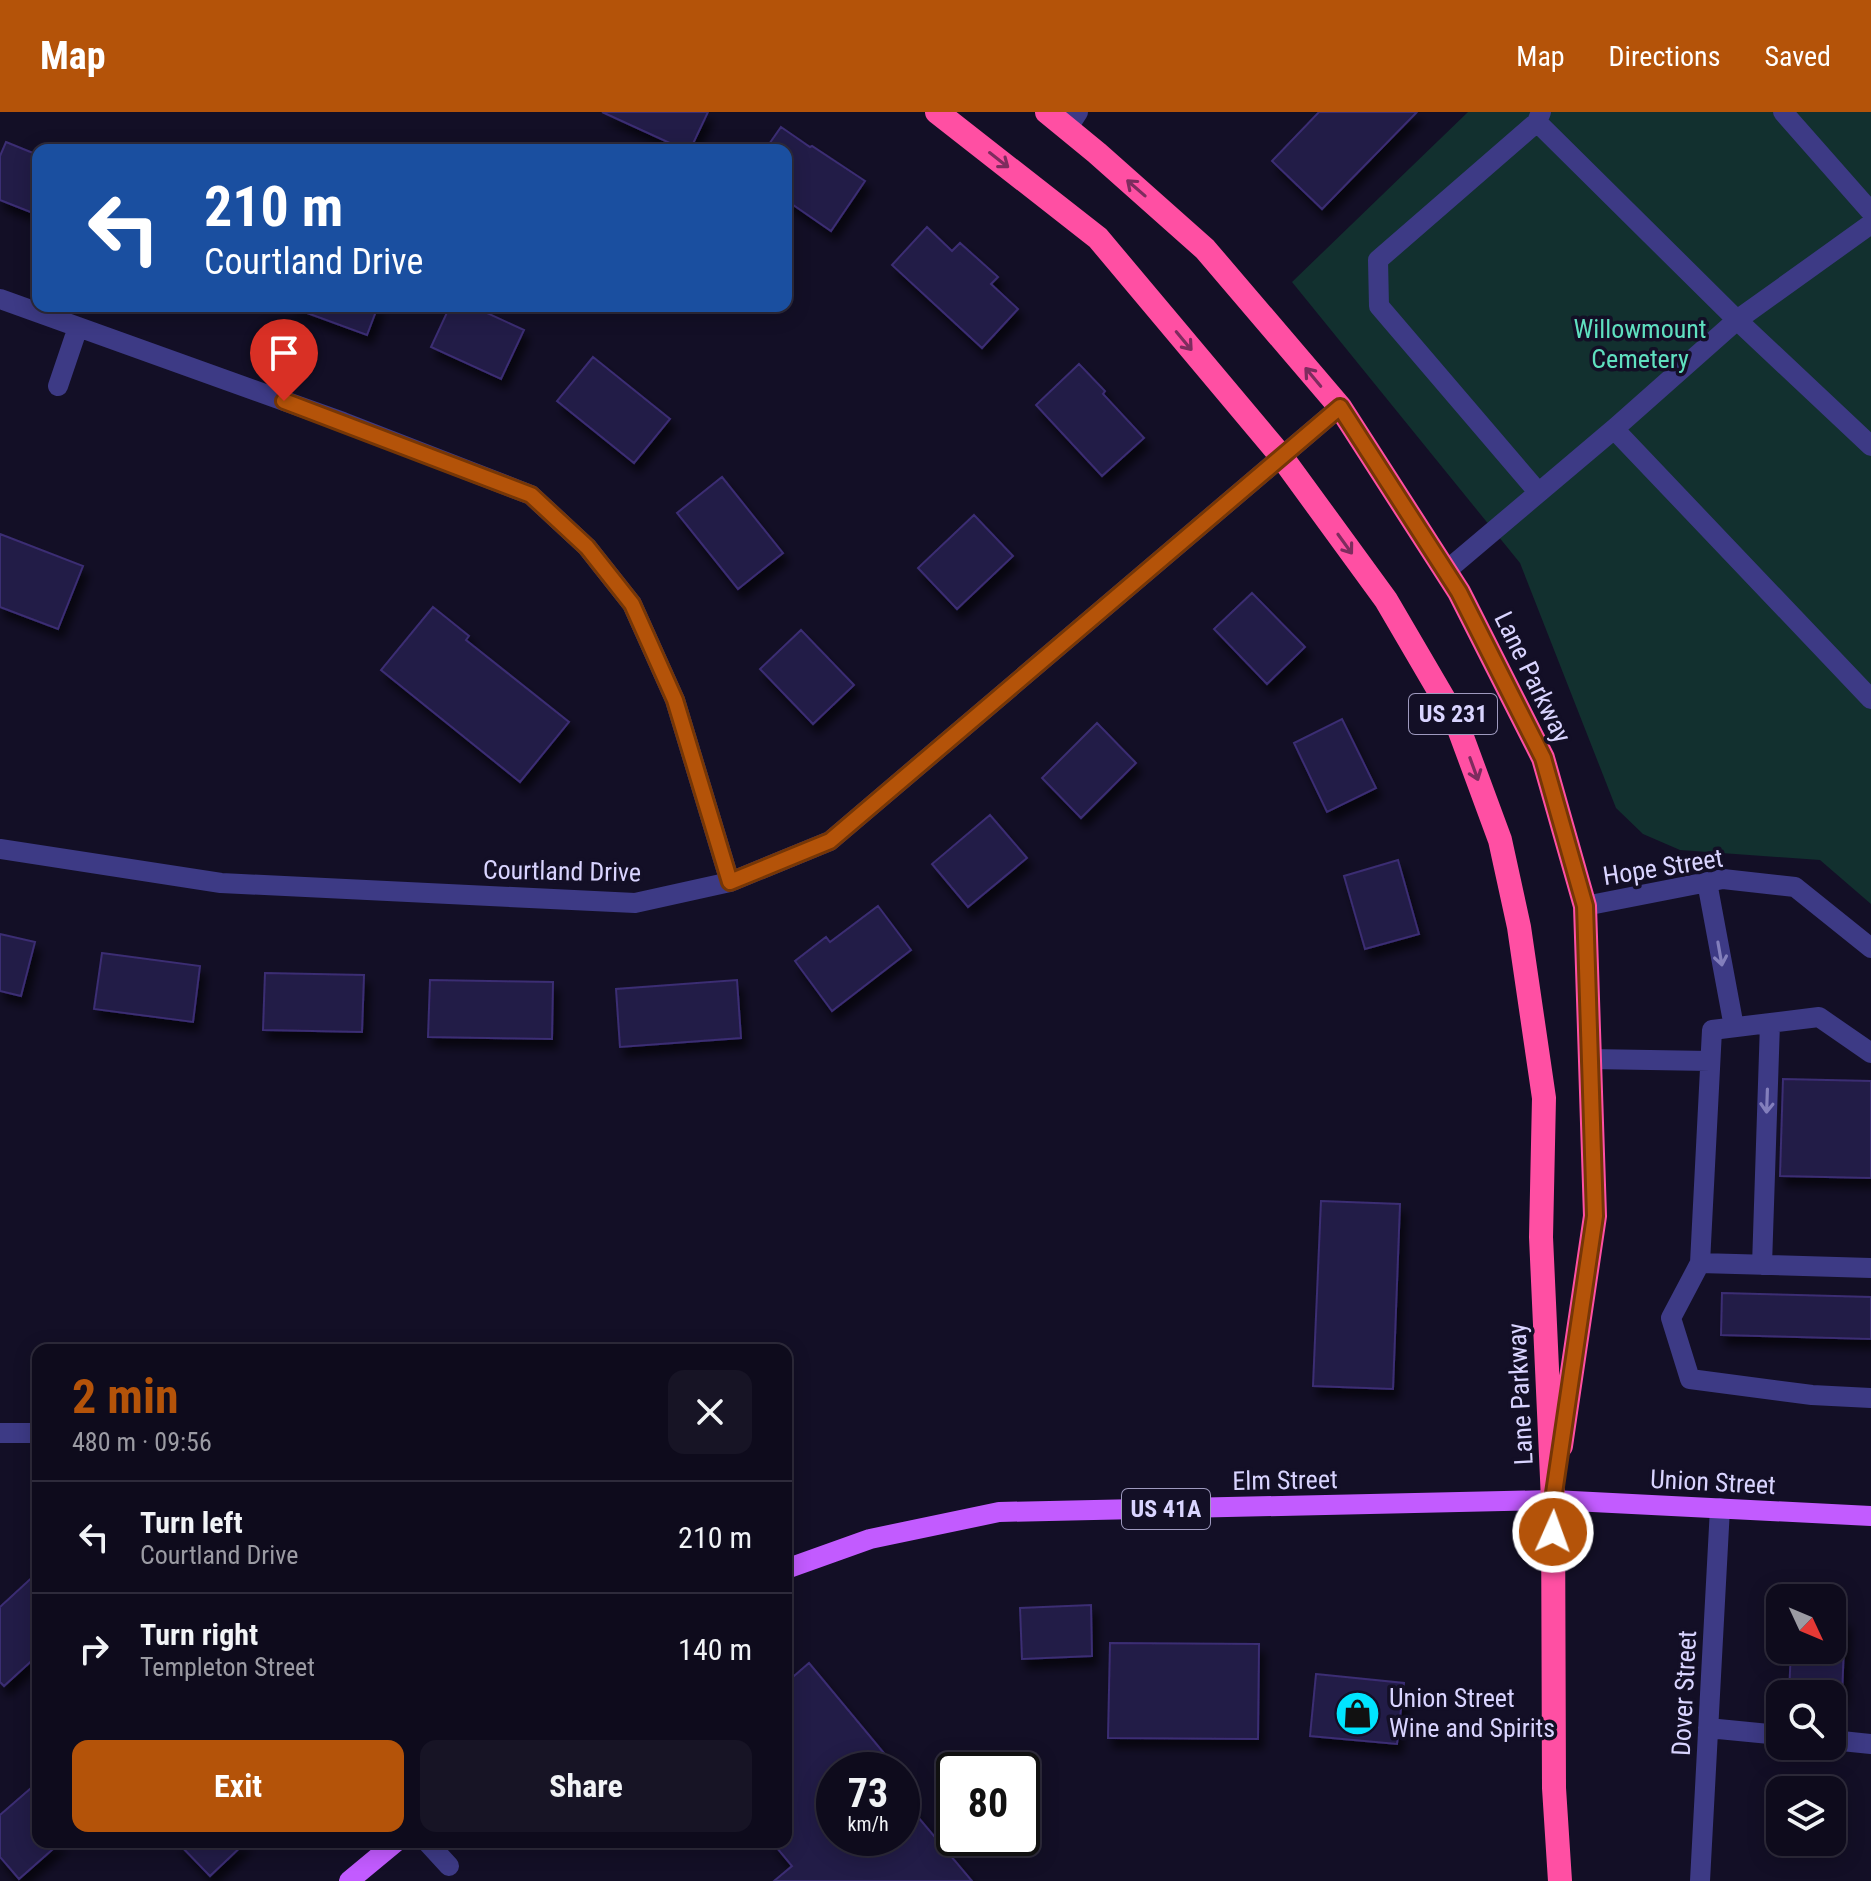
<!DOCTYPE html>
<meta charset="utf-8">
<style>
body{margin:0;font-family:"Roboto Condensed",sans-serif;background:#171425;color:#f1f3f6;height:100vh;display:flex;flex-direction:column;font-size:30px;white-space:nowrap}
*{box-sizing:border-box;margin:0}
p{font-size:26px;color:#9b9ba3}
.icon{flex:none;width:44px;height:44px;fill:none;stroke:currentColor;stroke-width:2;stroke-linecap:round;stroke-linejoin:round}
.map{position:relative;flex:1;overflow:hidden}
.drawer{position:absolute;left:32px;top:1232px;width:760px;height:504px;display:flex;flex-direction:column;background:#0e0b1c;border-radius:16px;box-shadow:0 4px 20px #0003,0 0 0 2px #2e2b3b}
.drawer>*{flex:none}
.hud{position:absolute;left:32px;top:32px;width:760px;height:168px;border-radius:16px;box-shadow:0 4px 20px #0003,0 0 0 2px #2e2b3b;background:#1a4fa0;color:#fff;overflow:hidden}
.needle{width:52px;rotate:134deg}
.controls{position:absolute;left:1766px;top:1472px;display:grid;gap:16px}
.controls a{display:grid;place-items:center;width:80px;height:80px;border-radius:16px;background:#0e0b1c;box-shadow:0 4px 20px #0003,0 0 0 2px #2e2b3b;font-size:40px}
.speed{position:absolute;left:816px;top:1640px;display:flex;gap:16px;font-size:40px;font-weight:700;text-align:center}
.speed>*{display:grid;place-content:center;width:104px;height:104px;border-radius:50%;background:#0e0b1c;box-shadow:0 4px 20px #0003,0 0 0 2px #2e2b3b;line-height:1}
.speed small{font-size:20px;font-weight:400}
.speed .limit{border:4px solid #111;border-radius:12px;background:#fff;color:#111}
.pin{position:absolute;display:grid;place-items:center;width:68px;height:68px;color:#fff;margin:-82px -34px;border-radius:50% 50% 50% 0;rotate:-45deg;box-shadow:0 0 8px #0007}
.pin .icon{rotate:45deg}
.me{position:absolute;width:88px;margin:-44px;rotate:2deg;stroke-linejoin:round;filter:drop-shadow(0 0 6px #0008)}
.turn{display:flex;align-items:center;gap:28px;height:168px;padding:0 40px;font-size:36px}
.turn .icon{width:104px;height:104px;stroke-width:2.5}
.turn b{display:block;font-size:56px;line-height:68px}
.round{display:grid;place-items:center;flex:none;width:84px;height:84px;border-radius:16px;background:#171425}
.head{display:flex;align-items:center;justify-content:space-between;height:136px;padding:0 40px}
h1{font-size:48px;font-weight:700;line-height:60px;color:#b45309}
.button{display:flex;gap:16px;margin-top:auto;padding:16px 40px}
.button a{flex:1;height:92px;border-radius:16px;background:#b45309;color:#fff;font-size:32px;font-weight:700;line-height:92px;text-align:center}
.button a+a{background:#171425;color:#f1f3f6}
ul{padding:0;list-style:none}
li{display:flex;align-items:center;gap:24px;height:112px;padding:0 40px;border-top:2px solid #2e2b3b}
li div{flex:1}
li b{display:block;font-size:30px}
li em{font-style:normal}
header{display:flex;align-items:center;gap:48px;box-sizing:border-box;height:112px;padding:0 40px;background:#b45309;color:#fff}
header strong{font-size:38px}
nav{display:flex;gap:44px;margin-inline-start:auto;font-size:28px}
.map>svg:first-child{display:block}
</style>
<header>
<strong>Map</strong>
<nav><a>Map</a><a>Directions</a><a>Saved</a></nav>
</header>
<div class="map">
<svg width="1871" height="1769" viewBox="0 0 1871 1769">
<defs>
<filter id="shadow"><feDropShadow dx="5" dy="9" stdDeviation="4" flood-color="#0009"/></filter>
</defs>
<rect width="100%" height="100%" fill="#130f26"/>
<path fill="#12302f" d="M1468,0H1871V792L1820,748L1680,738L1643,722L1616,696L1520,451L1292,170Z"/>
<path fill="#241b47" stroke="#3b2d73" stroke-width="2" filter="url(#shadow)" d="M602,0H708L690,38H685Z
M1319,0H1417L1322,97L1272,49Z
M781,15L810,35L812,34L865,69L831,119L786,88V38H765Z
M6,30L38,43V103L0,88V44Z
M927,115L952,139L960,131L998,165L991,172L1018,197L982,236L892,153Z
M288,194H378L367,223Z
M450,194H472L524,218L501,267L431,235Z
M593,245L670,307L634,351L557,289Z
M1079,252L1105,279L1103,282L1144,326L1102,364L1036,293Z
M722,365L783,441L738,477L677,401Z
M974,403L1013,444L957,497L918,456Z
M0,422L83,454L58,517L0,495Z
M1252,481L1305,535L1267,572L1214,517Z
M433,495L469,524L466,528L569,610L520,670L381,558Z
M801,518L854,573L813,612L760,557Z
M1342,607L1376,676L1327,700L1294,631Z
M1097,611L1136,651L1081,706L1042,666Z
M990,703L1027,746L968,795L932,752Z
M1398,748L1419,822L1365,837L1344,764Z
M878,794L911,838L832,899L795,849L826,825L830,830Z
M0,822L35,830L21,884L0,879Z
M102,841L200,854L193,910L94,897Z
M265,861L364,863L362,920L263,918Z
M430,868L553,870L552,927L428,925Z
M737,868L741,926L620,935L616,877Z
M1783,967L1871,969V1066L1780,1064Z
M1321,1089L1400,1092L1393,1277L1313,1274Z
M1722,1181L1871,1185V1227L1721,1223Z
M38,1460V1543L4,1574L0,1570V1495Z
M1091,1493L1092,1544L1022,1547L1020,1496Z
M1832,1507H1845L1842,1584H1832V1582H1789L1791,1538H1832Z
M1110,1531L1259,1532L1258,1627L1108,1626Z
M809,1551L898,1658H834V1726H902V1686L972,1769H774L792,1754L772,1730H786V1554L794,1564Z
M1316,1562L1404,1571L1397,1632L1310,1624Z
M38,1670V1730H61L19,1767L0,1745V1703Z
M177,1730H246L210,1764Z"/>
<g fill="none" stroke-linecap="round" stroke-linejoin="round">
<path stroke="#3d3a85" stroke-width="20" d="M1541,0L1537,10L1737,208L1871,334
M1783,0L1871,100
M1537,10L1378,148L1379,194L1538,380
M1067,17L1078,0
M0,187L343,310L531,383L587,435L632,492L675,588L730,770
M58,274L78,215
M1614,317L1871,587
M1446,459L1614,317L1737,208L1871,112
M0,737L221,771L635,791L730,770L830,729L1340,295
M1707,770L1734,915
M1585,794L1723,767L1795,775L1871,836
M1590,947L1710,949
M1700,1151L1712,918L1819,905L1871,941
M1762,1153L1770,911
M1871,1156L1700,1151L1671,1206L1690,1267L1812,1283L1871,1286
M0,1321H38
M1708,1616L1780,1623
M1832,1628L1871,1632
M427,1730L449,1754
M1700,1769L1720,1396"/>
<path stroke="#c25bff" stroke-width="20" d="M786,1457L870,1427L999,1400L1553,1388L1871,1404
M349,1769L396,1730"/>
<path stroke="#ff4fa3" stroke-width="24" d="M937,0L1098,126L1281,344L1386,488L1455,606L1500,728L1519,815L1544,986L1541,1125L1553,1388L1554,1676L1560,1769
M1047,0L1097,41L1205,137L1340,295L1459,480L1543,646L1585,794L1595,1104L1561,1334"/>
</g>
<defs><path id="oneway-shaft" d="M-6 0H5M1.5-3L5.5 0L1.5 3" fill="none" stroke-width="1.6" stroke-linecap="round" stroke-linejoin="round" transform="scale(2)"/></defs>
<g stroke="#7d2c5e">
<use href="#oneway-shaft" transform="translate(999 48) rotate(38)"/>
<use href="#oneway-shaft" transform="translate(1136 76) rotate(-139)"/>
<use href="#oneway-shaft" transform="translate(1184 229) rotate(50)"/>
<use href="#oneway-shaft" transform="translate(1313 265) rotate(-130)"/>
<use href="#oneway-shaft" transform="translate(1345 432) rotate(54)"/>
<use href="#oneway-shaft" transform="translate(1474 657) rotate(70)"/>
</g>
<g stroke="#837fbc">
<use href="#oneway-shaft" transform="translate(1720 842) rotate(80)"/>
<use href="#oneway-shaft" transform="translate(1767 989) rotate(92)"/>
</g>
<g fill="none" stroke-linecap="round" stroke-linejoin="round">
<defs>
<path id="route" d="M284,289L531,383L587,435L632,492L675,588L730,770L830,729L1340,295L1459,480L1543,646L1585,794L1595,1104L1553,1388V1420"/>
</defs>
<use href="#route" stroke="#753606" stroke-width="20"/>
<use href="#route" stroke="#b45309" stroke-width="14"/>
</g>
<defs>
<symbol id="shop-disc" viewBox="-11 -11 22 22"><circle r="9.5" fill="#00e5ff" stroke="#130f26"/><path d="M-5-2.5h2.3a2.7 3.5 0 0 1 5.4 0H5L5.5 6h-11ZM-1.5-2.5h3a1.5 2.3 0 0 0-3 0Z" fill="#111"/></symbol>
</defs>
<g fill-rule="evenodd">
<use href="#shop-disc" x="1332" y="1576" width="51" height="51"/>
</g>
<g text-anchor="middle" stroke-width="7" stroke-linejoin="round" paint-order="stroke">
<g fill="#130f26" stroke="#9e99be" stroke-width="2">
<rect x="1409" y="582" width="88" height="40" rx="6"/>
<rect x="1122" y="1377" width="88" height="40" rx="6"/>
</g>
<g font-size="24" font-weight="bold" fill="#d9d4ff">
<text x="1453" y="610">US 231</text>
<text x="1166" y="1405">US 41A</text>
</g>
<g font-size="26" fill="#5fe0c0" stroke="#130f26">
<text x="1640" y="226">Willowmount<tspan x="1640" dy="30">Cemetery</tspan></text>
</g>
<g font-size="26" fill="#d9d4ff" stroke="#130f26">
<text transform="translate(1533 565) rotate(64)" y="9">Lane Parkway</text>
<text transform="translate(1663 755) rotate(-9)" y="9">Hope Street</text>
<text transform="translate(562 759) rotate(1)" y="9">Courtland Drive</text>
<text transform="translate(1520 1282) rotate(-93)" y="9">Lane Parkway</text>
<text transform="translate(1285 1368) rotate(-1)" y="9">Elm Street</text>
<text transform="translate(1713 1370) rotate(3)" y="9">Union Street</text>
<text transform="translate(1684 1581) rotate(-87)" y="9">Dover Street</text>
</g>
<g font-size="26" fill="#d9d4ff" stroke="#130f26" text-anchor="start">
<text x="1389" y="1595">Union Street<tspan x="1389" dy="30">Wine and Spirits</tspan></text>
</g>
</g>
</svg>
<div class="controls">
<a><svg class="needle" viewBox="-14 -14 28 28"><path d="M0-13l5 13h-10z" fill="#e53935"/><path d="M0 13l5-13h-10z" fill="#9b9ba3"/></svg></a>
<a><svg class="icon" aria-label="search" viewBox="0 0 24 24"><circle cx="10" cy="10" r="6"/><path d="M15 15l6 6"/></svg></a>
<a><svg class="icon" aria-label="layers" viewBox="0 0 24 24"><path d="M12 4l9 5-9 5-9-5zM3 14l9 5 9-5"/></svg></a>
</div>
<div class="speed"><div>73<small>km/h</small></div><div class="limit">80</div></div>
<div class="pin" style="left:284px;top:289px;background:#d93025"><svg class="icon" aria-label="arrive" viewBox="0 0 24 24"><path d="M6 21V4h12l-3 4 3 4H6"/></svg></div>
<svg class="me" style="left:1553px;top:1420px" viewBox="-20 -20 40 40"><circle r="17" fill="#b45309" stroke="#fff" stroke-width="3"/><path d="M0-11L8 9 0 5-8 9z" fill="#fff"/></svg>
<div class="hud">
<div class="turn"><svg class="icon" aria-label="left" viewBox="0 0 24 24"><path d="M17 20v-9H6M10 6l-5 5 5 5"/></svg><div><b>210 m</b>Courtland Drive</div></div>
</div>
<section class="drawer">
<div class="head"><div><h1>2 min</h1><p>480 m · 09:56</p></div><a class="round"><svg class="icon" aria-label="close" viewBox="0 0 24 24"><path d="M6 6l12 12M18 6L6 18"/></svg></a></div>
<ul>
<li><svg class="icon" aria-label="left" viewBox="0 0 24 24"><path d="M17 20v-9H6M10 6l-5 5 5 5"/></svg><div><b>Turn left</b><p>Courtland Drive</p></div><em>210 m</em></li>
<li><svg class="icon" aria-label="right" viewBox="0 0 24 24"><path d="M7 20v-9h11M14 6l5 5-5 5"/></svg><div><b>Turn right</b><p>Templeton Street</p></div><em>140 m</em></li>
</ul>
<div class="button"><a>Exit</a><a>Share</a></div>
</section>
</div>
